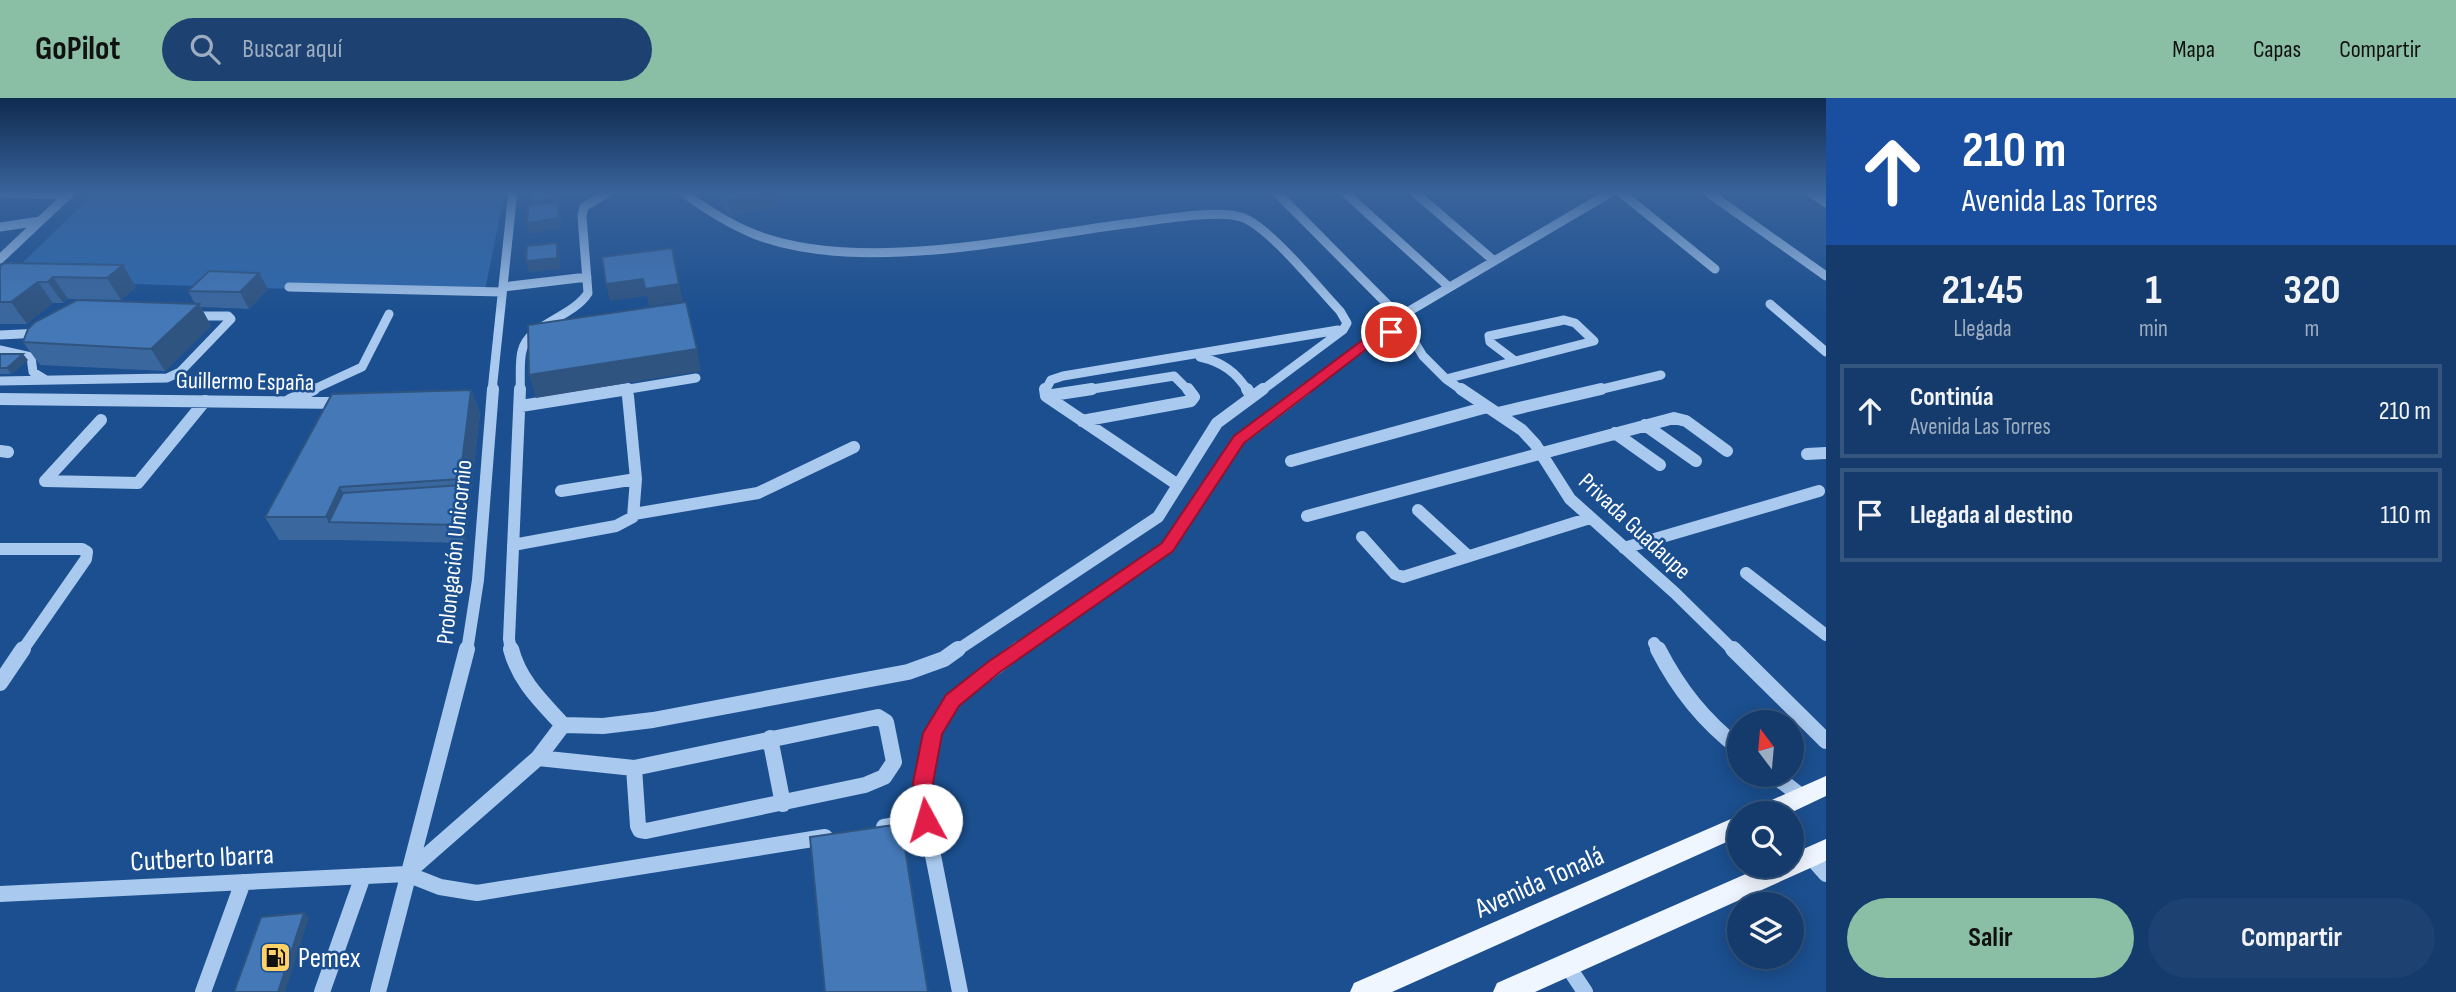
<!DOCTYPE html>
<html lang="es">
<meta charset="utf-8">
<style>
body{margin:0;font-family:"Sofia Sans Condensed",sans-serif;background:#1d4271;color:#f1f3f6;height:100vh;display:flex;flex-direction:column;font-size:26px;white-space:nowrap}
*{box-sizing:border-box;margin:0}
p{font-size:23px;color:#9dadc1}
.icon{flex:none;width:38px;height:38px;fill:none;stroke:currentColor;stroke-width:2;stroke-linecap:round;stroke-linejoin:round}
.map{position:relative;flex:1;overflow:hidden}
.sheet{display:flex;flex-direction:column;background:#143b6b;width:630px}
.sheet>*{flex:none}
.banner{background:#1a4fa0;color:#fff;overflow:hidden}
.needle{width:46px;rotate:344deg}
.tools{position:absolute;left:1727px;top:612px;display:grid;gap:14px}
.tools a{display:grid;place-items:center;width:77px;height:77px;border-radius:50%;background:#143b6b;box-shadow:0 4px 18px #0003,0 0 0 2px #33557e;font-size:35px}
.pin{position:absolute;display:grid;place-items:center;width:60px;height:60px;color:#fff;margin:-30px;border:4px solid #fff;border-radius:50%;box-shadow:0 2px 7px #0007}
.me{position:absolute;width:77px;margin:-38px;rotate:354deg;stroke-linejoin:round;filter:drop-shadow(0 0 5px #0008)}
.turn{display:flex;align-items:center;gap:24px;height:147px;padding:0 21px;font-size:32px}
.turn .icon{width:91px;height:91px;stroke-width:2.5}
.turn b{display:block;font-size:49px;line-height:60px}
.eta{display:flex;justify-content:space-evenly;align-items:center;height:119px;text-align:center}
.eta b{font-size:42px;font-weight:700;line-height:49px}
.primary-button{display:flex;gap:14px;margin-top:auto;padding:14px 21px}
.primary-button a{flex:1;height:80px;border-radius:42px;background:#8abfa5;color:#111;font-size:28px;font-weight:700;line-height:80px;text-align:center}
.primary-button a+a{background:#1d4271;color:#f1f3f6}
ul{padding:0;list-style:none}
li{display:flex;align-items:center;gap:21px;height:94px;margin:0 14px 10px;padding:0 7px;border:4px solid #33557e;border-radius:0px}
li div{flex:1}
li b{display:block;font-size:26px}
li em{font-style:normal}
header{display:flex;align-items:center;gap:42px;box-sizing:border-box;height:98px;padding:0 35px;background:#8abfa5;color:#111}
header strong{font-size:33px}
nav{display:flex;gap:38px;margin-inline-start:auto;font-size:24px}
.search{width:490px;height:63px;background:#1d4271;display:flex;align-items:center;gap:18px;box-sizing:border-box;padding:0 24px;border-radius:38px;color:#9dadc1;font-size:26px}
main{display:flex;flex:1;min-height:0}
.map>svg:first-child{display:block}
</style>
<header>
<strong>GoPilot</strong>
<div class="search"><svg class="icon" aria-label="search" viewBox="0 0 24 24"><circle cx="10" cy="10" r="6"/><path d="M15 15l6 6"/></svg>Buscar aquí</div>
<nav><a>Mapa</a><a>Capas</a><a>Compartir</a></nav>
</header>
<main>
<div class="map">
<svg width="1826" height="894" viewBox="0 0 1826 894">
<rect width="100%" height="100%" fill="#1b4f8f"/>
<path fill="#2e69ad" d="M96,93H505L484,197L5,182Z"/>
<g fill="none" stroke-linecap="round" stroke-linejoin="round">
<path stroke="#a9c9ee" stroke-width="9" d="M681,93C704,110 727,125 754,136C858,177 1016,140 1125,126C1153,123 1216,111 1241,119C1268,127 1318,190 1340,213L1347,225L1343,232L1261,293
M1275,93L1398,217L1423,258L1446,281L1463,293
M1343,93L1449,189
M1413,93L1493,162
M1619,93L1715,171
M1706,93L1826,178
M1809,93L1826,105
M0,95L69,97
M0,129L40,123
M0,161L72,93
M289,189L502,194
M503,189L587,179
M1770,206L1826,254
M0,237L41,235
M1377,237L1386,224L1411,212L1613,93
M0,252L31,259L33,274L46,282
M1200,259C1222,264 1236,274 1248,293
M1446,281L1594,243L1575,225L1564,222L1489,238L1490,244L1515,263
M0,283L167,280L180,274L231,221L228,218H191
M310,293L362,269L389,216
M492,293L513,93
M520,293C521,280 519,265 522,253C528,226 572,220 588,195L582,118L584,109L610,93
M617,293L696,280
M1045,293L1051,282L1063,278L1338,232
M1080,293L1174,278L1189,293
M1304,293L1377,237L1396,230L1411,212
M1594,293L1661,277"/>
<path stroke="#a9c9ee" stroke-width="12" d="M1045,291L1046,298L1178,387
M1247,291L1252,299
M1461,291L1522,332L1535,346L1570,401L1675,495L1734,553
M1046,298L1092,291
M0,301L343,305
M290,302L314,291
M521,308L628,291
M1498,315L1601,291
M101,322L45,383L138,385L205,303
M1082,323L1191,303L1194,299L1188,291
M1645,327L1696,363
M1615,335L1660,367
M0,353L8,354
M1807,356L1826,355
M1291,363L1487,309
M561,393L636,381
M1418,412L1468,458
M634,416L758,395L854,349
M1307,418L1674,320L1686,323L1727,353
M1362,439L1395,476L1403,479L1590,420
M513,447L616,428L633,419L636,381L628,298
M1624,450L1819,393
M0,451H82L87,454L86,461L22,553
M1746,475L1826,537
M1654,545L1658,553
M467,553L478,482L493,291
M511,553L509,541L520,291
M956,553L1158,419L1217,325L1263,291
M1017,553L1167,449L1239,342L1306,291"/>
<path stroke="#a9c9ee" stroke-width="16" d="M511,551C519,583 542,604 563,627L603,628L653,622L908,574L944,561L958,551
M1658,551C1679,592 1704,623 1740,651
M1733,551L1826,643
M0,585L23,551
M878,619L886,624L894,664L884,679L865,687L646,733L640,732L638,728L634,670Z
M770,640L783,706
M538,660L634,670
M1774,677L1802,699
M884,729L926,722
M1811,759L1826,776
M407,775L538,660L563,627
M0,796L407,776L440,789L477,795L825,739
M1567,867L1585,894
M203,894L243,784
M322,894L363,778
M378,894L467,551
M960,894L926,722L923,685L932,635L952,602L1019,551"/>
<path fill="#f0f6ff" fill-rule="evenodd" d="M1826,678V698L1788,716H1753L1756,709Z
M1740,717V738L1392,894H1350L1354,885Z
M1826,741V763L1535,894H1493L1497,885L1764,768H1792V756Z"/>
</g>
<path fill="#3a679d" d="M717,93H775L777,109L730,118L717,96Z
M123,167L136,189L121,202L68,201L63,205H53L27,226H0V168Z
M259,175L268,191L249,211L201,209L211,228L165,273L40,267L23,244L195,206L188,193Z
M0,256L28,262L11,276H0Z
M471,292L480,315L465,445L339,442H279L265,419Z"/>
<path fill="#305480" d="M556,93H559L561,114V130L530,136L527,125L536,113L534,103Z
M776,93L777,109L730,118L728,102Z
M557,145L560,156V171L529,174L526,163Z
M123,167L136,189L121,202L107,180Z
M259,175L268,191L249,211L240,194Z
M53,179L68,201L63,205L48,184Z
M643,181L679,186L683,203L649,208L647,198L610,203L606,186Z
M38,184L53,205L27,226L11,204Z
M199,206L211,228L165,273L151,251Z
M697,251L701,273L536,300L529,277Z
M23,256L28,262L11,276L7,270Z
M471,292L480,315L465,445L457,427L462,387L460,381Z
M340,389L352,412L329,424L326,419Z
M304,815L309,820L285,894H278Z"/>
<path fill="#4478b7" stroke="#305480" stroke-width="2" d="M533,93H556L557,100L534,103Z
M722,93H776L728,102Z
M558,104V120L527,125L528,107Z
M557,145V160L526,163L527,148Z
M672,150L679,186L645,191L643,181L606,186L602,159Z
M5,165L123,167L107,180L53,179L48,184H38L11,204H0V168Z
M209,173L259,175L240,194L188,193Z
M77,202L199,206L151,251L23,244L28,231L35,224Z
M686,204L697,251L529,277L528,227Z
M0,256H23L7,270H0Z
M471,292L460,381L340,389L326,419H265L332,296Z
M462,387L457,427L329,424L343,395Z
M901,726L928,894H825L810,739Z
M304,815L278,894H234L261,819Z"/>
<linearGradient id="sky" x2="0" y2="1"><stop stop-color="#0f2b4f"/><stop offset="0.43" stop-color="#39639b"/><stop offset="1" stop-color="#39639b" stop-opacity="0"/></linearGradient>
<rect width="1826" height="218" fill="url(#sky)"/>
<path fill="#e11d48" stroke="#92132f" stroke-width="2" d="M1391,230L1396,231V236L1381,240L1244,345L1173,453L1000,574L959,608L942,636L933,685L937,722L934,729L926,731L919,729L913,685L923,635L946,597L988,564L1162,445L1234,338L1372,235Z"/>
<defs>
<symbol id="fuel-square" viewBox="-11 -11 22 22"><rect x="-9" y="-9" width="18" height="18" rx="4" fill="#ffd166" stroke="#1b4f8f"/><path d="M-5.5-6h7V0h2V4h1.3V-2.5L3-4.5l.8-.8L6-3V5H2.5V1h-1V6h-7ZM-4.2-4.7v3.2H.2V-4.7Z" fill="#111"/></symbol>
</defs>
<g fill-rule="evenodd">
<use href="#fuel-square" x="258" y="842" width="35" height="35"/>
</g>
<g text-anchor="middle" stroke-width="5" stroke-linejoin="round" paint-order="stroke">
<g font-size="24" fill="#fff" stroke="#1b4f8f">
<text transform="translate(245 283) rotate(1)" y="8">Guillermo España</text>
<text transform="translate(1635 428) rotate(43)" y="8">Privada Guadaupe</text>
<text transform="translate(454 454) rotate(-84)" y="8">Prolongación Unicornio</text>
</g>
<g font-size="28" fill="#fff" stroke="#1b4f8f">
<text transform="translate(202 759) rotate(-3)" y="10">Cutberto Ibarra</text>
<text transform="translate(1539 783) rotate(-24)" y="10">Avenida Tonalá</text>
</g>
<g font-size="28" fill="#fff" stroke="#1b4f8f" text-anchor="start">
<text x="298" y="869">Pemex</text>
</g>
</g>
</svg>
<div class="tools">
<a><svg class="needle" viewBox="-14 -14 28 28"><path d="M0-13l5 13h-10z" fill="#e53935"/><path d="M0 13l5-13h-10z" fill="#9dadc1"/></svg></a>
<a><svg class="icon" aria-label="search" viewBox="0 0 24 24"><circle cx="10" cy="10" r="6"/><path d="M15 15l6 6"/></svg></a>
<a><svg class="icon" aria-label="layers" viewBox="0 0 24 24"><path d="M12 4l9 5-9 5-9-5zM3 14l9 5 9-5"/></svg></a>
</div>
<div class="pin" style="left:1391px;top:234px;background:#d93025"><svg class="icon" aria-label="arrive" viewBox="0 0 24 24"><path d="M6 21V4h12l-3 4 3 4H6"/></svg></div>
<svg class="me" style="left:926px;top:722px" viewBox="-20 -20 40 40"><circle r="19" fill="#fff"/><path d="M0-13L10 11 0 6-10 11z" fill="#e11d48"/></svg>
</div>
<section class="sheet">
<div class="banner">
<div class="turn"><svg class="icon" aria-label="ahead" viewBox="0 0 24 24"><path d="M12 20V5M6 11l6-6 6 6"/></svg><div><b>210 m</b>Avenida Las Torres</div></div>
</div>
<div class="eta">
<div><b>21:45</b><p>Llegada</p></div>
<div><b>1</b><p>min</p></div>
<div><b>320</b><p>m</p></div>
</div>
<ul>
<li><svg class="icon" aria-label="ahead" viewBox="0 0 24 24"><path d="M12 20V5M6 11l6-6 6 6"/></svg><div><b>Continúa</b><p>Avenida Las Torres</p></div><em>210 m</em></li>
<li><svg class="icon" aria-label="arrive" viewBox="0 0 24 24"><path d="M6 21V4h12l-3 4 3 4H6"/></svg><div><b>Llegada al destino</b></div><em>110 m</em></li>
</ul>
<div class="primary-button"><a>Salir</a><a>Compartir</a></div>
</section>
</main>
